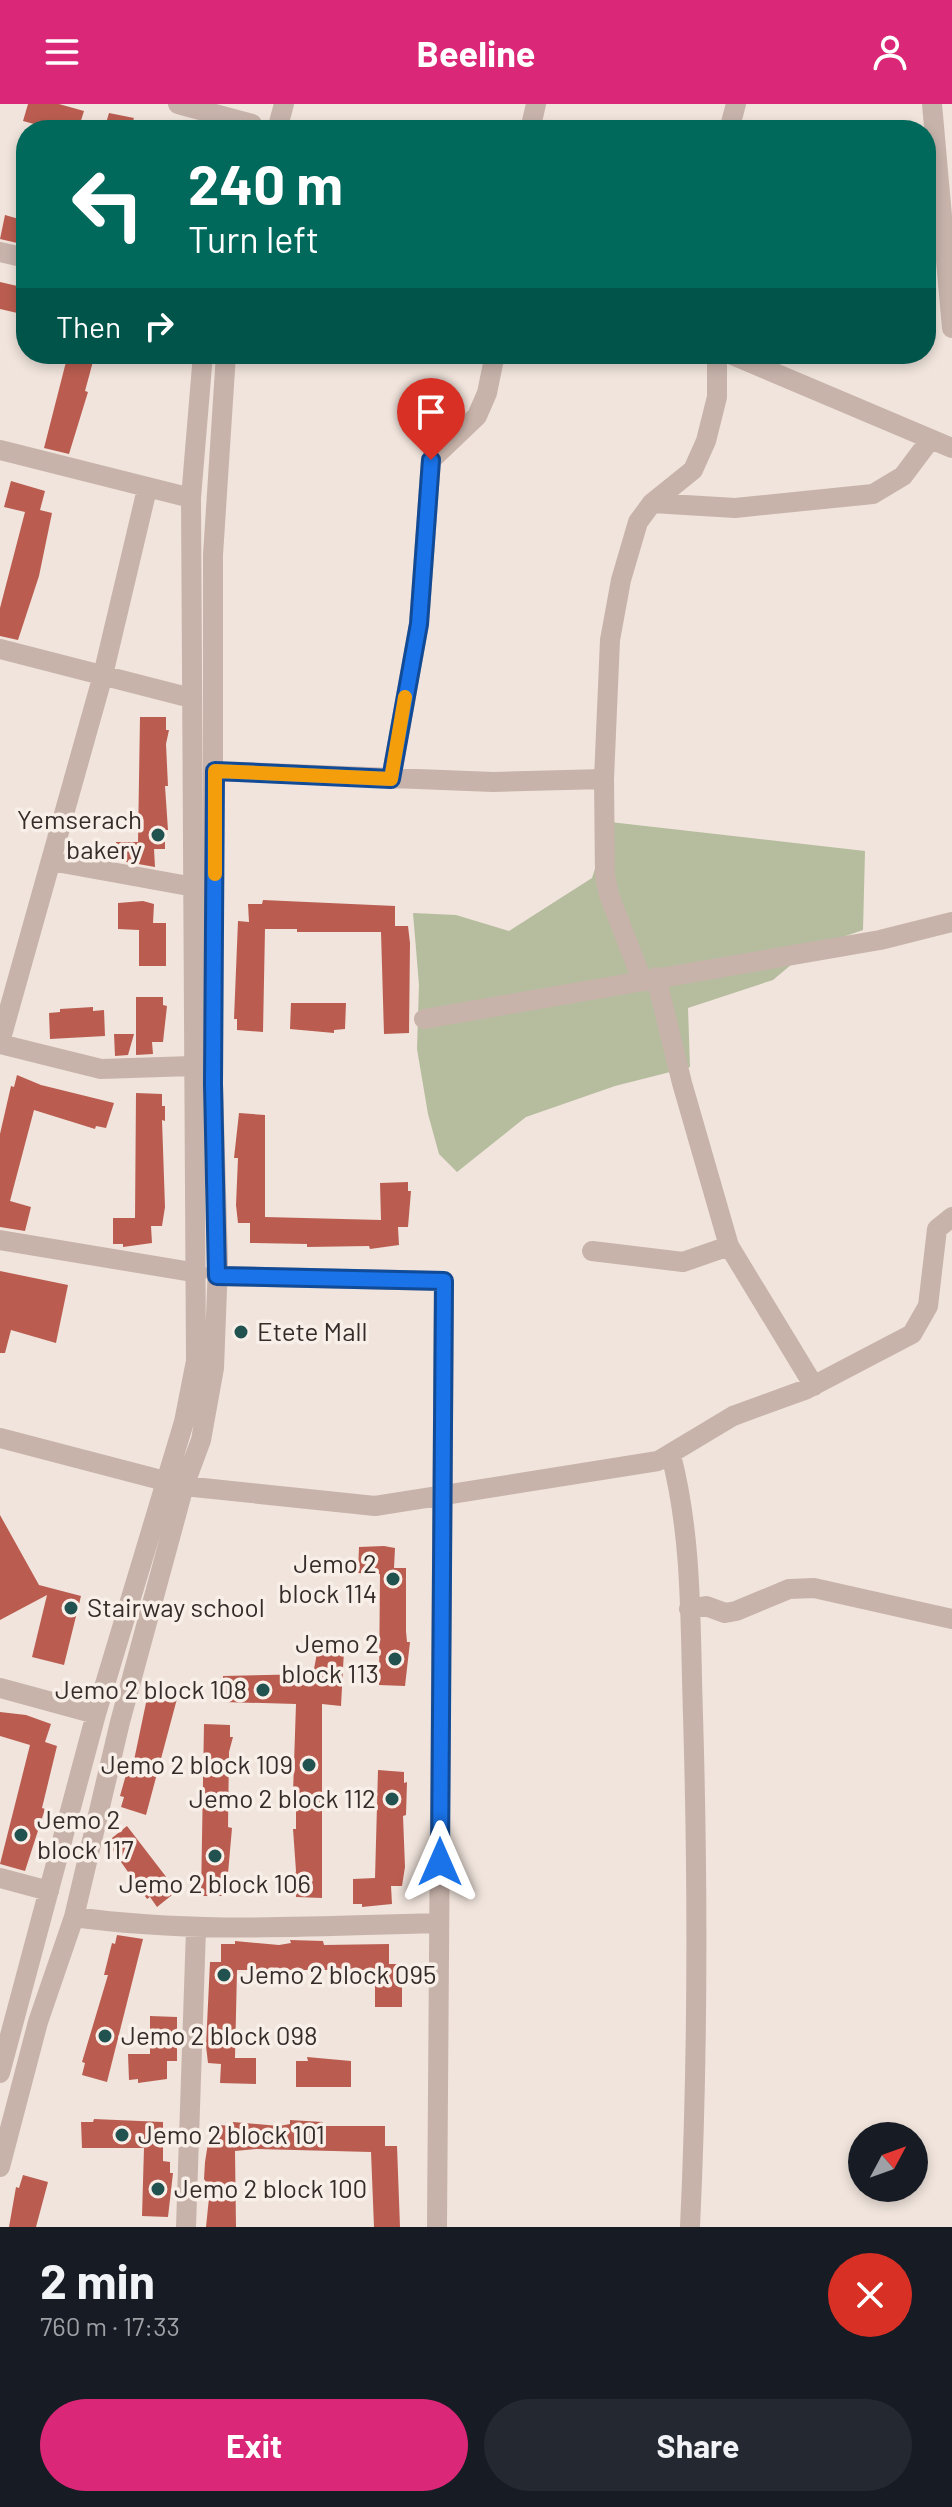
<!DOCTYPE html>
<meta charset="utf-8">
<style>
body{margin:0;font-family:Barlow,sans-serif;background:#242831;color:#f1f3f6;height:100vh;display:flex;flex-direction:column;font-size:30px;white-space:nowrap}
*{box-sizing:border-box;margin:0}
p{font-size:26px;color:#9ea1a6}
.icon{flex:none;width:44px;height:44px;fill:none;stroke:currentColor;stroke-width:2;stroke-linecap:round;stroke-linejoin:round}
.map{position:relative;height:2123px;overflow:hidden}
.panel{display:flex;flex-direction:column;background:#171b24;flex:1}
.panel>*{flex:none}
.hud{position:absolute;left:16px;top:16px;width:920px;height:244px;border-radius:32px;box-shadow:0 4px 12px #0003;background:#00695c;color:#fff;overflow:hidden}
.needle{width:52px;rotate:49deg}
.buttons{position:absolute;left:848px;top:2018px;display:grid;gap:16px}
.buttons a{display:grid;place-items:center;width:80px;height:80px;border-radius:50%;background:#171b24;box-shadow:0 4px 12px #0003;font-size:40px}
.pin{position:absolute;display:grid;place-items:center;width:68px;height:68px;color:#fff;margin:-82px -34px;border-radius:50% 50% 50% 0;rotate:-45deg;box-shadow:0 0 8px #0007}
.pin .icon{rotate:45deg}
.me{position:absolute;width:88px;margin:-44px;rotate:0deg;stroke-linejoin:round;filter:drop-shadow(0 0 6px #0008)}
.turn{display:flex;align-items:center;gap:28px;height:168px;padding:0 40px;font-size:36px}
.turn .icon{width:104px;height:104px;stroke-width:2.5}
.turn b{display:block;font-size:56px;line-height:68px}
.then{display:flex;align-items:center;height:76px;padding:0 40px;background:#0003;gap:16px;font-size:30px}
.round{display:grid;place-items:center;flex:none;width:84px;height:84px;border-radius:42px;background:#242831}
.head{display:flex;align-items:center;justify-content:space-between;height:136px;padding:0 40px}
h1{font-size:48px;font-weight:700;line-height:60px}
.action{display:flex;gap:16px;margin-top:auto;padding:16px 40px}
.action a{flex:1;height:92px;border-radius:48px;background:#db2777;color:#fff;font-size:32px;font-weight:700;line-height:92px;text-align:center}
.action a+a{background:#242831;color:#f1f3f6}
header{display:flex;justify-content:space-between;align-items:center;height:104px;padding:0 40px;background:#db2777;color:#fff;font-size:36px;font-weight:700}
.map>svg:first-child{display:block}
</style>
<header><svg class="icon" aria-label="menu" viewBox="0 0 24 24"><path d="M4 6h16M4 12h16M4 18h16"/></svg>Beeline<svg class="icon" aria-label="person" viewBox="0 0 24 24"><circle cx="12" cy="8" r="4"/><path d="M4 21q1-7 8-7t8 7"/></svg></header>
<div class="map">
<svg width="952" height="2123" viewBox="0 0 952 2123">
<rect width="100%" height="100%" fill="#f0e4dc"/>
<path fill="#b6bd9e" d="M610,718L865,747L863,826L811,844L773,876L688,904L690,963L615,982L526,1013L457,1068L439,1050L428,1010L417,945L419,881L413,809L456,811L509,827L592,774Z"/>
<path fill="#ba5d50" d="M28,0H59L84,7L78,26L33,24L34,20L23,17Z
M109,9L134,14L130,26H104Z
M5,111L26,117V141L0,135Z
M0,178L26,184V211L0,205Z
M68,250H95L85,287L88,288L69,350L44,344Z
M11,377L45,387L40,406L52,409L39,472L18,536L0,532V504L25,408L4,403Z
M140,613H166V626H169L166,640L168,682H165L168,726H165V745H154L155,763L116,756V738H138Z
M263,796L395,802V822H408L410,839L409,929L384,930L381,828H297V825H265L263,928L237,926V915H234L238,817L249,818L248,800H262Z
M143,797L154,800L153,819H166V862H139V826L118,825V799Z
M136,893H163V901L167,902L163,938H152L153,950L136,951Z
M291,899H346L345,925L334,926V929L290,925Z
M93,903V907L104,906L105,932L50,935L49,909L60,908V905Z
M114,930H134L128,951L115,952Z
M17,971L41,981L114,999L106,1024L96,1022L95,1025L34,1006L10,1097L31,1103L25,1127L0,1123V1030L11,982L14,983Z
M136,989L162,990V1002H165V1017L162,1016L165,1103L162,1122H151L152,1139L123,1143V1140H113V1114H135Z
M239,1009L265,1011V1113L381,1116L380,1079L408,1078V1087H411L408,1123H398L399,1141L370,1145L369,1142L307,1143V1140L250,1139V1119H238L236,1101L238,1054H234Z
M0,1167L68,1181L56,1239L11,1226L5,1249H0Z
M0,1411L39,1481L81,1492L64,1561L32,1553L47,1491L0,1516Z
M384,1442L395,1444L394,1464H406V1527L407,1538H410L405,1582L379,1581L380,1470L358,1469L359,1443Z
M318,1544L344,1546L341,1602L322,1600V1794L296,1793V1781H293L296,1767L293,1725H296V1689H293L296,1600L223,1598V1572L313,1570Z
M153,1584L178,1591L146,1711L121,1703L124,1693L120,1692L129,1660L133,1661L147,1594L150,1595Z
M0,1608L26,1611L51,1620L45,1638L57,1642L42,1704L45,1705L25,1767L0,1760L30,1641L0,1632Z
M204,1620L230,1621V1633H233L229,1648L228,1723L232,1724L226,1792H201Z
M378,1666L404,1668V1679L407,1678L406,1711L403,1712L405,1763L402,1782H391L392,1800L362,1803V1800H353V1775L375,1774Z
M127,1722L177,1787L157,1803L150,1793L147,1795L107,1738Z
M117,1831L143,1835L107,1978L82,1971L85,1959L82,1958L108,1871H104L112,1839L115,1840Z
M290,1836L323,1837L324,1841L389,1840V1860H402V1903H375V1866H237L235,1954H256V1980L220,1979L221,1960L208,1959L206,1942L210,1858H221V1840H235V1837L279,1841L291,1839Z
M150,1912L177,1913V1957H167V1975L138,1979V1975L129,1976L128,1950H150Z
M307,1953L351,1957V1983H296V1957H308Z
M94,2015L163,2018V2057L170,2058V2069H173L168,2113L142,2112L144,2044H82L81,2018H93Z
M290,2016L323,2018V2022H385V2042H397L400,2123H374L371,2048L257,2045L235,2047L236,2123H206L210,2084L204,2075L205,2058L208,2039H219L218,2021L233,2022V2018L279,2022L290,2020Z
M23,2071L48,2078L36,2123H9L16,2083L19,2084Z"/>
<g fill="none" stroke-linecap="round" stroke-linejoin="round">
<path stroke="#c7b3aa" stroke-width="20" d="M178,0L252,20
M932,0L952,224
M277,26L284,0
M530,26L536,0
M729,26L736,0
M0,148L26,154
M730,250L952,344
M0,346L191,394
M652,399L735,404L873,390L903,372L930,336
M0,545L191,594
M215,667L493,678L604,675
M391,675L419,520L431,356L477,312L487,289L495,250
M51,757L194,783
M656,873L682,979L729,1142L814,1282
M642,876L609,791L605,771L604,675L610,536L621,476L638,418L652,399L693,366L706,337L717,293V250
M424,915L880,836L952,818
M0,938L103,571L147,385
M0,940L101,965L192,962
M0,1136L198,1169
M592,1147L683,1158L729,1142
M217,1172L444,1177L437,2123
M0,1334L184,1382L375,1402L658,1357L733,1312L807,1285L912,1230L928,1202L937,1125L952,1113
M671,1351C693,1436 690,1524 693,1611C698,1782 698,1953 690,2123
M689,1505L706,1502L725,1509L736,1507L789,1485L814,1484L952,1515
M0,1584L96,1610
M0,1774L49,1787
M74,1813C198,1830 315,1822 439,1819
M0,1969L96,1610L184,1318L196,1257L191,394L203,250
M0,2063L38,1918L74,1813L120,1618L184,1382L201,1336L214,1264L218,1159L213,980V451L226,250
M186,2123L196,1825"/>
</g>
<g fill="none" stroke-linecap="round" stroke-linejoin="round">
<defs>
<path id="route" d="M431,356L419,520L391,675L215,667L213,980L217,1172L444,1177L440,1758"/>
</defs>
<use href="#route" stroke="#114b97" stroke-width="20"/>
<use href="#route" stroke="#1a73e8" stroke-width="14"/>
<path stroke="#f59e0b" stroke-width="14" d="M215,770V667L391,675L405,593"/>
</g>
<g fill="#225250" stroke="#f8efe8" stroke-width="3">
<circle cx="158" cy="731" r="8"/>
<circle cx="241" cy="1228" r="8"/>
<circle cx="393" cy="1475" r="8"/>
<circle cx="71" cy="1504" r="8"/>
<circle cx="395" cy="1555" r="8"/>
<circle cx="263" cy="1586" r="8"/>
<circle cx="309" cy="1661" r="8"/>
<circle cx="392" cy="1695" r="8"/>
<circle cx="21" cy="1731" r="8"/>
<circle cx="215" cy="1752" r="8"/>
<circle cx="224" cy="1871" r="8"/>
<circle cx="105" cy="1932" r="8"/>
<circle cx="122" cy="2031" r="8"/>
<circle cx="158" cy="2085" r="8"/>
</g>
<g text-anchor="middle" stroke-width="7" stroke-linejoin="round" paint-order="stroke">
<g font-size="26" fill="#352b29" stroke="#f8efe8" text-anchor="start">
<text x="142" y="725" text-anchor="end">Yemserach<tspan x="142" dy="30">bakery</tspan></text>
<text x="257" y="1237">Etete Mall</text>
<text x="377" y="1469" text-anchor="end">Jemo 2<tspan x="377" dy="30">block 114</tspan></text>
<text x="87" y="1513">Stairway school</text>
<text x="379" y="1549" text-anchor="end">Jemo 2<tspan x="379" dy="30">block 113</tspan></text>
<text x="247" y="1595" text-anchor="end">Jemo 2 block 108</text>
<text x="293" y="1670" text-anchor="end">Jemo 2 block 109</text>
<text x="376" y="1704" text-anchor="end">Jemo 2 block 112</text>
<text x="37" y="1725">Jemo 2<tspan x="37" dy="30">block 117</tspan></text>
<text x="215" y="1789" text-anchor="middle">Jemo 2 block 106</text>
<text x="240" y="1880">Jemo 2 block 095</text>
<text x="121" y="1941">Jemo 2 block 098</text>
<text x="138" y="2040">Jemo 2 block 101</text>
<text x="174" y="2094">Jemo 2 block 100</text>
</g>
</g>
</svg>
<div class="buttons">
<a><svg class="needle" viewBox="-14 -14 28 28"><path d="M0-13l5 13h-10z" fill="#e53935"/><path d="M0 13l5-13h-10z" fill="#9ea1a6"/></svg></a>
</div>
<div class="pin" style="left:431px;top:356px;background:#d93025"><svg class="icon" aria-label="arrive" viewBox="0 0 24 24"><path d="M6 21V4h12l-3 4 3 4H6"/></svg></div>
<svg class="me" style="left:440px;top:1758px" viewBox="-20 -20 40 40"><path d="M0-17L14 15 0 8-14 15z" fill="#1a73e8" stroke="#fff" stroke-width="4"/></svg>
<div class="hud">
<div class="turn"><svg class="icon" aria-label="left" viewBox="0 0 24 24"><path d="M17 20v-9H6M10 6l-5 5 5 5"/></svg><div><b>240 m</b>Turn left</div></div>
<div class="then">Then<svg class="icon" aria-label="right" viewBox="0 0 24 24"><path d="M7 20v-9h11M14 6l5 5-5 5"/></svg></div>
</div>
</div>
<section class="panel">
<div class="head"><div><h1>2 min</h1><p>760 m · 17:33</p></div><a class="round" style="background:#d93025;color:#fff"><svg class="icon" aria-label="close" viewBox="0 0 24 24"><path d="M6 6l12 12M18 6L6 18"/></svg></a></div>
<div class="action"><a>Exit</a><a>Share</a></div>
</section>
